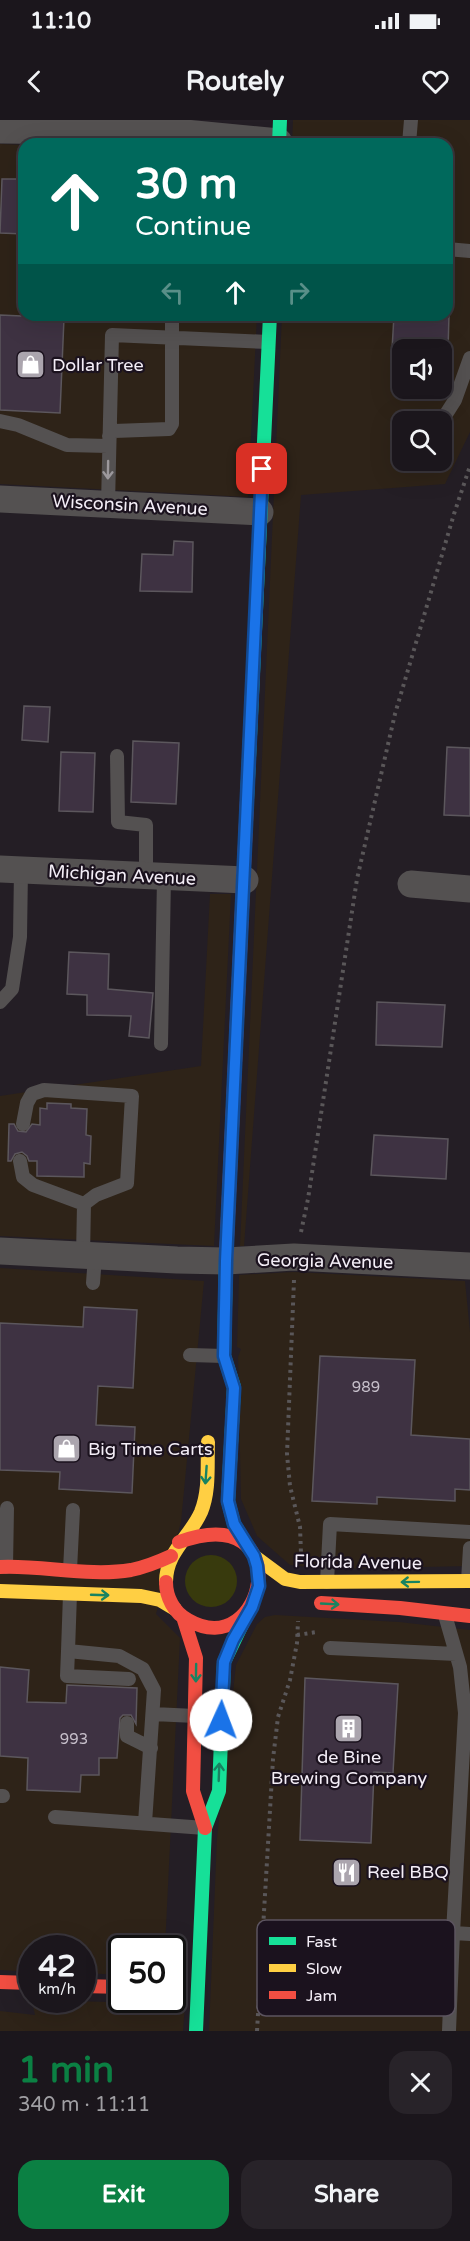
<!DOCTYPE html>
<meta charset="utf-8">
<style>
body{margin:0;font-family:"Varela Round",sans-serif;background:#282329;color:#f1f3f6;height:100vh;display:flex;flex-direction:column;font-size:22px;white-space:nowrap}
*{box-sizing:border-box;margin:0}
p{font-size:20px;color:#a09fa3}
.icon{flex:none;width:33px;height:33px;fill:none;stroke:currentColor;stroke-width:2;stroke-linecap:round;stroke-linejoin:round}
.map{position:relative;height:1911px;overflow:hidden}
.drawer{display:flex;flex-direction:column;background:#1b161c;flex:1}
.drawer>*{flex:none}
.banner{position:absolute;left:18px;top:18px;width:435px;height:183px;border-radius:18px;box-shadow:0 6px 24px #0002,0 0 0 2px #39353b;background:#00695c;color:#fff;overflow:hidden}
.buttons{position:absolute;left:392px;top:219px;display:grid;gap:12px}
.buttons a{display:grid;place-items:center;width:60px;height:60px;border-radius:12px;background:#1b161c;box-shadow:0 6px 24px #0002,0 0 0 2px #39353b;font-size:30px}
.speed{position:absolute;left:18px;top:1815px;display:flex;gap:12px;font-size:30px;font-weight:700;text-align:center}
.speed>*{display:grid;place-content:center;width:78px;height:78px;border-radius:50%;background:#1b161c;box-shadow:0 6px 24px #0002,0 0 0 2px #39353b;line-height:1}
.speed small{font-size:15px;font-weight:400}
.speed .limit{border:3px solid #111;border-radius:9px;background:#fff;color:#111}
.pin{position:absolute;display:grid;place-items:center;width:51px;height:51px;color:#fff;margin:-26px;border-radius:12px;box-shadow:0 3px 9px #0006}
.me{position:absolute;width:66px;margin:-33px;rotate:2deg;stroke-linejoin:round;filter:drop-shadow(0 0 4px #0008)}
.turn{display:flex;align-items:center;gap:21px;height:126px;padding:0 18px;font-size:27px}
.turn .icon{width:78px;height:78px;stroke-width:2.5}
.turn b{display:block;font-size:42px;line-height:51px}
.lanes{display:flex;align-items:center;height:57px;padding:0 18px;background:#0003;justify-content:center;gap:30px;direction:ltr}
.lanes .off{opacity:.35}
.round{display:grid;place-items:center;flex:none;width:63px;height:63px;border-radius:18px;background:#282329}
.summary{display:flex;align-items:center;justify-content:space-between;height:102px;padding:0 18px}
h1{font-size:36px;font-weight:700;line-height:45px;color:#0b8043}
.action{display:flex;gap:12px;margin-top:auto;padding:12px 18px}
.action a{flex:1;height:69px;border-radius:18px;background:#0b8043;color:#fff;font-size:24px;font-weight:700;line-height:69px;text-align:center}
.action a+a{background:#282329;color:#f1f3f6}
.status{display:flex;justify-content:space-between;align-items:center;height:42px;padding:0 30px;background:#1b161c;direction:ltr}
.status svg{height:16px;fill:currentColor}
header{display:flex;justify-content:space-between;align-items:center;height:78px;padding:0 18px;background:#1b161c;font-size:27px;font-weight:700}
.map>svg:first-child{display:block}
</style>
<div class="status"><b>11:10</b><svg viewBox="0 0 49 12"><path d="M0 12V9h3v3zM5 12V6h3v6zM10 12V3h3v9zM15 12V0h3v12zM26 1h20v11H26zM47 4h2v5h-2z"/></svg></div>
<header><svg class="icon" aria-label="back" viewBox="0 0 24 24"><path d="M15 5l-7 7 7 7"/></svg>Routely<svg class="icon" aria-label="heart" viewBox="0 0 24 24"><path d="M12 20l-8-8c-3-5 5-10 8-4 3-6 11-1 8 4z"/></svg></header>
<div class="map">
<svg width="470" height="1911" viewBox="0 0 470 1911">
<rect width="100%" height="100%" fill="#241e25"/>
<path fill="#2e2318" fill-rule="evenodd" d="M293,0H470V312L445,364L301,375L244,1126H240L282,195H447V24H292ZM402,230H441V268H402ZM402,302H441V340H402Z
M0,24L24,25V195H257L248,377L0,364Z
M210,774H231L214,1126L0,1116V976L201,946Z
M0,1148L204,1161L181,1402L156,1494L180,1518L165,1828H122L121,1855L83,1853L82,1828H32L31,1852L0,1850Z
M294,1152L465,1161L470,1212V1446L326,1449L290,1445L257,1416L241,1379L238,1237L241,1229L237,1227L239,1155Z
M275,1495L399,1502L470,1510V1911H209L217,1718L236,1545L257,1504L265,1497Z
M32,1880L185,1884L183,1911H0V1891L35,1895Z"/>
<path fill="#383a0d" d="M185 1461a26 26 0 1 1 52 0a26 26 0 1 1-52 0Z"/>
<path fill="#3e3242" stroke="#5c575d" stroke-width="1.5" d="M2,59H24V114L0,113Z
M0,195L64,198L60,293L0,290Z
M394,195H449L448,230H392Z
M174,421L193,422L192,472L140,471L142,434L173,435Z
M24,586L50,587L48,622L22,620Z
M133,621L179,623L176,684L131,682Z
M447,627L470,628V696L444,695Z
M61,632L95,633L93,692L59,691Z
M69,832L109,834L108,869L153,873L149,918L129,916L131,896L87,895V875L67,874Z
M377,882L445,885L442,927L376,925Z
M47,983L71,984V988L87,989L86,1015L91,1016L90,1044L84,1043V1057L37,1056V1041H29L27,1036L22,1032L15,1034L11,1041H8L9,1004H14L18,1011L26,1012L32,1004L40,1005V988L47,989Z
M374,1015L448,1019L446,1059L371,1055Z
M84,1187L137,1190L133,1268L98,1266L96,1305L135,1307L132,1373L59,1369L60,1352L0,1350V1203L83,1207Z
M320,1236L415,1240L411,1315L470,1319V1370L455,1369V1381L377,1377V1384L312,1381Z
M0,1547L29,1550L27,1582L66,1583L67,1565L137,1568L136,1604L131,1595H123L120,1598L117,1638H99V1655H81L80,1672L27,1670L28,1638L0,1636Z
M305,1558L398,1564L393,1653L374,1652L371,1723L300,1720Z"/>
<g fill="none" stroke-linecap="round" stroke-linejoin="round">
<path stroke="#5a5759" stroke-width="4" stroke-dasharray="3 4.5" stroke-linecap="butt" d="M301,1112L308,1079L357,759L395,594L454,394L470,346
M294,1160L287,1334L290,1366L300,1407L301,1433
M297,1515L317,1512
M257,1911L273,1639L278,1597L290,1560L297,1523L298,1501"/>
<path stroke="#545151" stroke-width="14" d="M279,22L302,24
M409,24L411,0
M447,129L470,131
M0,301L18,305L67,325L108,326
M441,302L455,280L470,238
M109,316L114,311L169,309L172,304V195
M108,384L112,215L268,222
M117,636L118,702L146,705V757
M0,882L12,869L20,817L21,750
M161,924L164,758
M23,1004L27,983L32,974L44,970L132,976L127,1063L96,1075L84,1084L83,1136
M20,1041L23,1057L33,1065L84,1084
M93,1163L95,1136
M190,1235L224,1236
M6,1447L7,1388
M70,1450L73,1390
M468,1461L470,1428
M327,1462L330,1404L470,1412
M70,1474L68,1531L119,1536L143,1549L154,1570L145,1703
M445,1495L460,1547L465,1593L453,1813L470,1814
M330,1528L456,1534
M68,1531L67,1556L129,1559
M153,1594L195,1596
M127,1603V1616L151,1628
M0,1676H3
M55,1697L205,1708
M449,1911L453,1813"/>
<path stroke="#545151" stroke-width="27" d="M0,10L175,12L279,22
M0,379L260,392
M0,749L245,760
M411,764L470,769
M0,1131L177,1140L226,1141L294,1137L470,1146"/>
<path stroke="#16e098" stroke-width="14" d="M279,24L280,0
M247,680L270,195
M226,1140L224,1236L234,1267L228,1381L234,1404L248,1427
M196,1911L205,1708L219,1671L224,1542L247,1494"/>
<path stroke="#ffcf43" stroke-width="14" d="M254,1436L285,1459L300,1462L470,1461
M166,1462C166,1432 190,1417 201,1392C210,1370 207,1345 208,1322
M0,1471L141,1476L160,1480L175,1489"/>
<path stroke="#f24e42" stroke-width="14" d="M226,1140L247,680
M0,1447C43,1445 88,1457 131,1450C146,1447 158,1442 171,1436
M166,1462C166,1477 174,1493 188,1500C266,1545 300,1378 179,1422
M321,1483L400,1488L470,1496
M183,1497L196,1538L193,1671L205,1708
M0,1862L32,1863
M82,1866L122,1867"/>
</g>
<defs><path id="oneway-shaft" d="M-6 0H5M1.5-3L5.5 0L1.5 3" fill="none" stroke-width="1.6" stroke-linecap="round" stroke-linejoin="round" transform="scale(1.5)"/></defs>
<use stroke="#9c989c" href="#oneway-shaft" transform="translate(108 350) rotate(91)"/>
<g stroke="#188361">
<use href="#oneway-shaft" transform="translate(206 1355) rotate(94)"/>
<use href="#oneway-shaft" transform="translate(410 1462) rotate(179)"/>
<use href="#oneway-shaft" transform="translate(100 1475) rotate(2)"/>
<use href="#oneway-shaft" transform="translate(330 1484) rotate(3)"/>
<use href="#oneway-shaft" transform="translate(196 1553) rotate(91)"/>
<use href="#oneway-shaft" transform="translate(219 1652) rotate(-88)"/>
</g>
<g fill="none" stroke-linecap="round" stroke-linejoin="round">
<defs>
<path id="route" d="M221,1600L224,1542L233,1520L252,1487L259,1466L257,1446L254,1436L234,1404L228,1381L234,1268L224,1236L226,1141L262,349"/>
</defs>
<use href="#route" stroke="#114b97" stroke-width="15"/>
<use href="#route" stroke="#1a73e8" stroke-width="10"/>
</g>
<defs>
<symbol id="shop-square" viewBox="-11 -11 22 22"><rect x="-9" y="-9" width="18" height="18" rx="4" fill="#aba5ae" stroke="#1b121e"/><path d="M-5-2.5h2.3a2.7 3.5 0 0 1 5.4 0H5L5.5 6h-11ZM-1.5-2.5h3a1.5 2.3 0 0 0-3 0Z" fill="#fff"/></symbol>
<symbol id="building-square" viewBox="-11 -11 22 22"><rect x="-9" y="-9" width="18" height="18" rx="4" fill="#aba5ae" stroke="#1b121e"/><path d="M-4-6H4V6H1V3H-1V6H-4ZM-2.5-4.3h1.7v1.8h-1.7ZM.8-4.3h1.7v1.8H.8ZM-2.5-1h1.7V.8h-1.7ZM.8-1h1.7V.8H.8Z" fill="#fff"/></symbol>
<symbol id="restaurant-square" viewBox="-11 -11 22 22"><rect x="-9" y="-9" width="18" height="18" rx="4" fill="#aba5ae" stroke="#1b121e"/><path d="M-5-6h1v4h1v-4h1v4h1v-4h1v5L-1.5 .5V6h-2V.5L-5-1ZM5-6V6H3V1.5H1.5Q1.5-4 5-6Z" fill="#fff"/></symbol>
</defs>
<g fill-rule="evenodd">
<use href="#shop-square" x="14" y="228" width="33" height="33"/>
<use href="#shop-square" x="50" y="1312" width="33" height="33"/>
<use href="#building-square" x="332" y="1592" width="33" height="33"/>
<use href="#restaurant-square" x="330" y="1736" width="33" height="33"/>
</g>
<g text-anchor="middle" stroke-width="4.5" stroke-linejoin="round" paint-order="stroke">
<g font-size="15" fill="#c6bfca">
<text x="366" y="1272">989</text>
<text x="74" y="1624">993</text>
</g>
<g font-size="18" fill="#f4eef7" stroke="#1b121e" text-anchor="start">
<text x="52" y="251">Dollar Tree</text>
<text x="88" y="1335">Big Time Carts</text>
<text x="349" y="1643" text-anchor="middle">de Bine<tspan x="349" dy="21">Brewing Company</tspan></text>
<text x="367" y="1758">Reel BBQ</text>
</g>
<g font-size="18" fill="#f4eef7" stroke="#1b121e">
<text transform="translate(130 385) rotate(3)" y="6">Wisconsin Avenue</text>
<text transform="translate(122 755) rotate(3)" y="6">Michigan Avenue</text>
<text transform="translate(325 1141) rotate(1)" y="6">Georgia Avenue</text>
<text transform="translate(358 1442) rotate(1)" y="6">Florida Avenue</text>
</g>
</g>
<rect x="257" y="1800" width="198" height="96" rx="9" fill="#1b121e" stroke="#5c545f" stroke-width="1.5"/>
<rect x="269" y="1817" width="27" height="8" fill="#16e098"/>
<rect x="269" y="1844" width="27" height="8" fill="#ffcf43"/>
<rect x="269" y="1871" width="27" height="8" fill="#f24e42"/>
<g font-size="16" fill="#f4eef7">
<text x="306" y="1827">Fast</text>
<text x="306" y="1854">Slow</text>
<text x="306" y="1881">Jam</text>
</g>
</svg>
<div class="buttons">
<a><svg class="icon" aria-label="sound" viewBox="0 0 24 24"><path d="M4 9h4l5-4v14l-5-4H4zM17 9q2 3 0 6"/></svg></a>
<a><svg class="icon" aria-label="search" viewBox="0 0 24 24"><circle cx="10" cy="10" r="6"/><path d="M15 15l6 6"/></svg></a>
</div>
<div class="speed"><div>42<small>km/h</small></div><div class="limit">50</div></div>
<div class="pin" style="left:262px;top:349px;background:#d93025"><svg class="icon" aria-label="arrive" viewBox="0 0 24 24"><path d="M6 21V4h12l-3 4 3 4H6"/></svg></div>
<svg class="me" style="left:221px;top:1600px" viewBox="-20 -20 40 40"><circle r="19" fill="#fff"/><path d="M0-13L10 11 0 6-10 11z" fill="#1a73e8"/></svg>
<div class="banner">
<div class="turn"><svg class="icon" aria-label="ahead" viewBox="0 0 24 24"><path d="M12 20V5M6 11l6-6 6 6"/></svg><div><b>30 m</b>Continue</div></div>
<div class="lanes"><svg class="icon off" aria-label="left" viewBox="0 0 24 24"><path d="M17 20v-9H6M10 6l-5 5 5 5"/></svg><svg class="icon" aria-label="ahead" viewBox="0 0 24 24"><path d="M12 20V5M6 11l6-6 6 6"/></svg><svg class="icon off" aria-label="right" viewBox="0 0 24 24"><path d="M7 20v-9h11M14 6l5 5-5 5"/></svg></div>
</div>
</div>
<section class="drawer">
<div class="summary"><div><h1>1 min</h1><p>340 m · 11:11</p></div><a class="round"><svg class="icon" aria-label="close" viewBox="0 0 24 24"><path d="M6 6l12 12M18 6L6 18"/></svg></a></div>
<div class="action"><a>Exit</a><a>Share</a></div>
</section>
